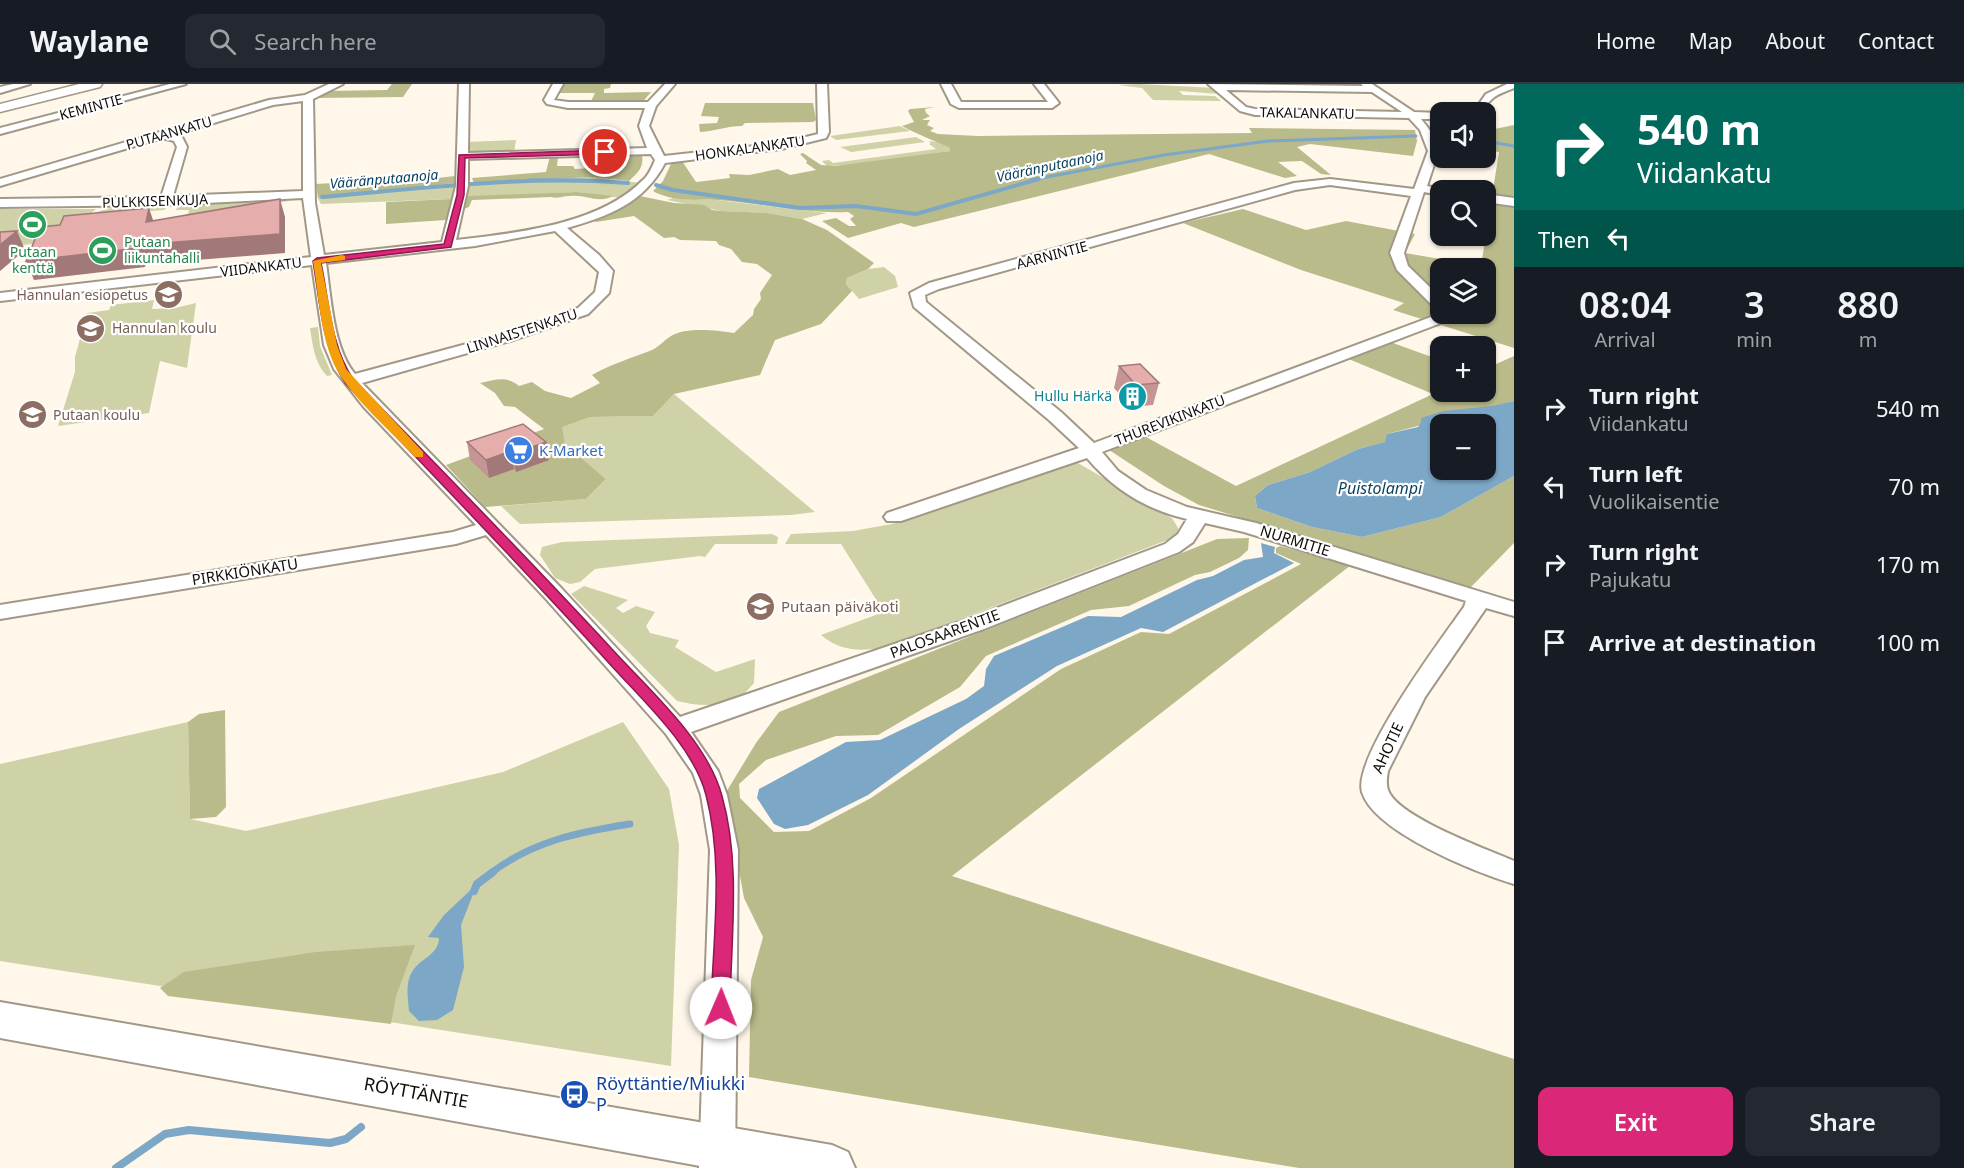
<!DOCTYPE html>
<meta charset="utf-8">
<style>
body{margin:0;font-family:"Noto Sans",sans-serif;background:#242831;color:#f1f3f6;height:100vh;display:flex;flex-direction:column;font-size:22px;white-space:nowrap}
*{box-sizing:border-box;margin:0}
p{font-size:20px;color:#9ea1a6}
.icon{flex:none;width:33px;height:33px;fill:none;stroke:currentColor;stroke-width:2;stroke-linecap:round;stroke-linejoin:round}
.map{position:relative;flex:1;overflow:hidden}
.drawer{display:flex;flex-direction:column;background:#171b24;width:450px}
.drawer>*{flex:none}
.hud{background:#00695c;color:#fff;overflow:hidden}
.controls{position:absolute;left:1430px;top:18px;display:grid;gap:12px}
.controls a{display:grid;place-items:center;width:66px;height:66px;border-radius:12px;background:#171b24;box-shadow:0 2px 4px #0004;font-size:30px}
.pin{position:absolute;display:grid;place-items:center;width:51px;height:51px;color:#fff;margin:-26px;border:3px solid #fff;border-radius:50%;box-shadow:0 2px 6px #0007}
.me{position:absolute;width:66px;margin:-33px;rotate:1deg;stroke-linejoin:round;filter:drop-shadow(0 0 4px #0008)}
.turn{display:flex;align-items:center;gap:21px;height:126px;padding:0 24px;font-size:27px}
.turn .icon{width:78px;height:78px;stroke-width:2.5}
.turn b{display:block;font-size:42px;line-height:51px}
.then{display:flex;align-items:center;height:57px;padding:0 24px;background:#0003;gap:12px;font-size:22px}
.eta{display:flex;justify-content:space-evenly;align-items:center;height:102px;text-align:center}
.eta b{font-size:36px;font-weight:600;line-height:42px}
.primary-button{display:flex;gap:12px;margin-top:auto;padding:12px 24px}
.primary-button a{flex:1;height:69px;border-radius:12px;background:#db2777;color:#fff;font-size:24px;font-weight:600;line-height:69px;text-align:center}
.primary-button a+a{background:#242831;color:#f1f3f6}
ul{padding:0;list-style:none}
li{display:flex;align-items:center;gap:18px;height:78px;padding:0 24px}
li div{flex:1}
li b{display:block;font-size:22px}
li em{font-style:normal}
header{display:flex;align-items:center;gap:36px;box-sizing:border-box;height:84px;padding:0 30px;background:#171b24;border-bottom:2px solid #363941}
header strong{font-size:28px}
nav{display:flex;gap:33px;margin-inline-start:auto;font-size:21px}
.search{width:420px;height:54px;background:#242831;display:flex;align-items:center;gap:15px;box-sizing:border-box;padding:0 21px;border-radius:12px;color:#9ea1a6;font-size:22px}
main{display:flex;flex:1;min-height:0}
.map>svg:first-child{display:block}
</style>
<header>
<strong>Waylane</strong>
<div class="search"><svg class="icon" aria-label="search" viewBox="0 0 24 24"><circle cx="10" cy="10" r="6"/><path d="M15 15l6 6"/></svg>Search here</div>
<nav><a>Home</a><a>Map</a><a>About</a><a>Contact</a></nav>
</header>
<main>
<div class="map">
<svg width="1514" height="1084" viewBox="0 0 1514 1084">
<rect width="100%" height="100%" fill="#fff7ea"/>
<path fill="#cfd1a7" d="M1139,0L1214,4L1220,10L1179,7L1183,11L1215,12L1221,17L1153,16L1142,4L1118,1Z
M900,42L910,47L836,56L830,52Z
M916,53L925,58L851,68L840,63Z
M516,56L514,69H465L466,58Z
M929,57L938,58L950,64V67L853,81L827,82L822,77L829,76L833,79L936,65L929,60L931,59Z
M590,93L641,99L621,114L577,108L466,113L470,100Z
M455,99L452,115L321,120L318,114Z
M673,114L716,116L827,129L802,135L767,129L721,127L667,116Z
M282,117L289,118H278L184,148L189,126H176L178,122Z
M167,123L164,126L92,131L33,160L0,163V125H96L90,130L111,124Z
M884,183L895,192L898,203L859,215L846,200L847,194L868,185Z
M154,216L152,225L175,224L196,219L187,284L160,277L149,329L58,342L75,288V273L87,229L109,226L111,221Z
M318,243L320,262L332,291L327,292C314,278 313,262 310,244Z
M674,310L815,428L791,431L520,440L501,422L586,415L606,395L565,360L561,343L590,333L653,332Z
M1078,379L1172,434L1178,444V452L885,564C859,567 842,568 821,551L884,528L841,460H785L791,450L853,447L892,440Z
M772,450L778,453L777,460H715L705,473L700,472L595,485L580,498L570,500L555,494L540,471L542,463L562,458Z
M584,502L628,516L616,524L623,529L636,522L655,528L646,542L650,549L679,556L675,563L716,588L755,575L754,599C750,603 745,610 740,613C722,624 697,622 677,617L571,510Z
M188,638L190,735L246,747L503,688L623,638L669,705L679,761L671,982L0,877V680Z"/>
<path fill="#b9bb8a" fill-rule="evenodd" d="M392,0H412L403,13L312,14L324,7L387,6Z
M564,0H611L610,4L604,5V9L651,8L641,20H563L557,18L591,17L595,9H559Z
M705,19H813L816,36L813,38L745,39L742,42C727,42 715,47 700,48L699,40L717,39L719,33L701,32Z
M935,23L925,25L926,29L930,32L922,36H930L927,41L934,44L930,47L938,50L978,52L1252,49L1249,44L1415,46L1417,57L1413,72L1310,60L1297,63L1331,91L1321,90L1302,77L1278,78L1297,92L1285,94L1209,70L914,143L901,139L848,154L822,137L836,134L849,142H856L850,135L854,132L848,128C804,130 761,119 717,116C696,115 672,118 653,107L663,97L671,80L682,77L696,98L730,94L729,90L749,91L778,85L790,91L816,86L806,79L807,77L800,70L803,69L821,81L835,82L950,67V64C934,56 918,51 902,42L914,38L908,27L910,25Z
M1514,41V264L1393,226L1404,219L1301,186L1183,139L1243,125L1306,146L1346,137L1415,150L1405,169L1481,182L1499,68L1485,66V47ZM1440,184H1485V230H1440Z
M636,69L642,71C644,84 638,88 629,97L590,93L474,100L472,94L546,88L550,72H558L557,82H573L575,85L591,84L600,71Z
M455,92V99L318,114L316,100L402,95L403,98Z
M577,108L613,112C598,120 585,110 570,112C562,112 559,115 551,113L472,116L469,123L464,125L466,113L469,112Z
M640,112L674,119L704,121L712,126L721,127L767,129L802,135L827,146L874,179L868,185L847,194L846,200L852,207L821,240L775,256L760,291L674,310L653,332L590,333L562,343L565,360L606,395L586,415L485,423L446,381L544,345L515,323L504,322L495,309L480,299C495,296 506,291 519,302L532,298L545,307L571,314L600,299L592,291C612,280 631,274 652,266C659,263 664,256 671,252C685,243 717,246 734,249L753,231L754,225L761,215L760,209L772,191L757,180L742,178L731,165L719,161L716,157L680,156L674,153L664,154L634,132L596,138L591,135Z
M452,115L446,136L386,140V118Z
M1382,255L1440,276V308H1485V285L1514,272V317L1387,350L1386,358L1358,365L1310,388L1268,401L1255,412L1257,424L1312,443L1362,453L1441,433L1514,392V459L1470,504L1199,421L1164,402L1100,360L1135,347L1236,402L1433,310L1339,271Z
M1249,454L1248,466L1239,474L1210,488L1195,491L1129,522L1091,526L986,572L960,603L878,651L836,652L766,676L739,700L740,714L774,748L809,747L871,714L1061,585L1141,548L1169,550L1301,480L1276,469V464L1280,462L1351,481L952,792L1514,975V1084H1299L749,993L751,896L763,853L744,814L725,710L756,659L779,628L1217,455Z
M225,626L226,723L216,733L190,735L188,638L199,630Z
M415,861L396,912L391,940L168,912L160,904L184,888L316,868Z"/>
<path fill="#7ca7c7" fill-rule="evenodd" d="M1514,317V392L1441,433L1362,453L1312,443L1257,424L1255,412L1268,401L1310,388L1358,365L1385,358L1387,350L1418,343L1421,339V334L1444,327L1492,322ZM1440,340H1485V386H1440Z
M1261,459L1275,463L1274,469L1294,479L1163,548L1141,544L1057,582L959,645L868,711L808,741L785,745L774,740L757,714L759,705L846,658L880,656L966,615L984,602L986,585L994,572L1088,532L1121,533L1197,496L1213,492L1244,476L1263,473Z
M477,800L461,841L464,883L453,926L437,936L419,937L409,927C408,914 405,899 412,888C419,875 439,871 439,854L428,853L444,831Z"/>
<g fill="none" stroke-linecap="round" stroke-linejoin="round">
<path stroke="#7ca7c7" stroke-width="3" d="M1485,57L1514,62
M529,96H586
M1031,96L1164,71L1268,57L1416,52"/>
<path stroke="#7ca7c7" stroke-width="4" d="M656,101L673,106L800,124L856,122L916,130L1039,95
M322,113C424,104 525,91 628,99"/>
<path stroke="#7ca7c7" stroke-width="7" d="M491,789C533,757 579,748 630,740"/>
<path stroke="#7ca7c7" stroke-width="8" d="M474,807L477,800L493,788
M116,1084L165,1050L189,1046L330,1059L346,1055L361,1043"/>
<defs>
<path id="minor" d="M13,0H30L0,9V3Z
M170,0H186L0,50V44Z
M329,0H343L313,15L315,119L324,171L442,158L456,102L459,0H469L468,69L647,64L639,42L645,24H568L547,20L544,16L553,0H563L554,16L568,18H648L665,0H675L656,22L649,42L664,72L781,59L818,50L817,0H827L829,48L826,54L781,65L665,79C644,119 609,132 567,144L599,171L613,187L609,209L588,230L510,257L362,299L562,505L680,633L968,535L1165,460L1178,450L1187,435C1147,426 1113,405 1087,374L901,437H887L884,433L887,429L1079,364L1049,336L914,223L910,209L929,199L1294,99L1330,95L1414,105L1428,67L1420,46L1409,34L1255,31L1240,27L1208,0L1363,2L1361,0H1372L1414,28L1440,29V35H1421C1444,61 1437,71 1427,102L1446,106H1440V111L1424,108L1404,169L1408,182L1440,213V225L1435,224L1397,186L1390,169L1411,112L1330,101L1295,106L939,205L925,211L926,218L1061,328L1094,359L1431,233L1440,226V230H1450L1441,239L1102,368L1118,387L1146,406L1187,423L1256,439L1514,518V532L1486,524L1425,613L1388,687C1387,693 1386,700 1388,706C1397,733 1487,765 1514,777V800C1475,788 1374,748 1362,708C1352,674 1442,554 1464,523L1466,517L1244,448L1205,439L1193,458L1179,468L984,545L691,648L718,687L727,711L738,766L735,1084H699L710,766L701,711L693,689L666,650L546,515L486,451L456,460L0,535V521L453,448L476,441L363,322L334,285L324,261L312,181L0,217V209L311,173L303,114L166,121L0,123V115L161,113L177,63L174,57L162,54L0,102V95L269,16L305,11ZM1226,6L1372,8L1402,28L1255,25L1246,23ZM303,17V107L173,112L187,63L182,53L174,51L273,21ZM651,70L655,76C652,83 649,91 643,96C599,141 516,149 456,156L468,102V75ZM555,147L599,188L595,208L578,224L500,251L355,290C333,264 331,213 326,179L475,162Z
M941,0H951L961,18H1048L1034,0H1044L1059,19L1052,24H959L951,20Z
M1507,0H1514V4C1507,7 1497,10 1492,15C1482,24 1482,28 1467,28L1479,20L1486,10Z
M1485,110L1514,114V122L1485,118Z"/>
<path id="tertiary" d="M0,918L832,1061L848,1068L855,1084H711L0,954Z"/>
<path id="trunk" d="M79,0H102L100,3L0,28V20Z"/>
</defs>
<use href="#minor" stroke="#a19888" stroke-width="4"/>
<use href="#tertiary" stroke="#a19888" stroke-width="4"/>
<use href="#trunk" stroke="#a19888" stroke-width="3"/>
<use href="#minor" fill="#fff" fill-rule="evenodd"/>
<use href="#tertiary" fill="#fff" fill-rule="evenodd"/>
<use href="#trunk" fill="#fff" fill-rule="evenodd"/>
</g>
<path fill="#c59593" d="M1119,282L1159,299L1153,321L1131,323L1114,304Z
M467,358H546L549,376L516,388L514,385L489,394L470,376Z"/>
<path fill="#a07978" d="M280,115L285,133V169L146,180L145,183L34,196L26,177L139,161Z
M149,124L155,142L146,138Z
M17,147L25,166L0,187V161Z
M546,358L549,376L516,388L513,370Z
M511,367L514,385L489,394L486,376Z"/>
<path fill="#e5adab" stroke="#a07978" stroke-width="1.5" d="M280,115V150L139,161L138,164L26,177L40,143L60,141L64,132L149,124L146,138Z
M17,147L0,161V148Z
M1140,280L1159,299L1136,301L1119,282Z
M523,340L546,358L513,370L511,367L486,376L467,358Z"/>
<path fill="#db2777" stroke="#8e194d" stroke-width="1.5" d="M605,66L607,70L465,74L464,111L451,163L321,179C329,217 331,263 353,295C440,384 527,473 611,564C649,606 707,656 722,712C741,779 731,854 730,924L727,930L721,932L714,930L711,924C713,854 724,780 706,711C693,661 641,615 607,577C522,483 434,392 346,300C322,264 320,218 313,177L317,174L444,160L457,111L459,71Z"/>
<path fill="#f59e0b" d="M342,171L345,172V176L321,179L337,261L346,285L423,368V373H415C393,350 351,312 337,286C320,254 319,212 313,177Z"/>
<defs>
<symbol id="stadium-disc" viewBox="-11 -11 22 22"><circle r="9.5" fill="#2e9e5b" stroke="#fff"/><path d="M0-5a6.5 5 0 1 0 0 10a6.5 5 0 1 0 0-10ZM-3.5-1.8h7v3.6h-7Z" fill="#fff"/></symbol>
<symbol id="school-disc" viewBox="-11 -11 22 22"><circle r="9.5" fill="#8d6e63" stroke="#fff"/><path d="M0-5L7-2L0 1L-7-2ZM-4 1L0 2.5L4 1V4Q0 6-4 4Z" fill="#fff"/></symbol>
<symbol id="building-disc" viewBox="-11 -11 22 22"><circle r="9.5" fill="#0f9aa8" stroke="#fff"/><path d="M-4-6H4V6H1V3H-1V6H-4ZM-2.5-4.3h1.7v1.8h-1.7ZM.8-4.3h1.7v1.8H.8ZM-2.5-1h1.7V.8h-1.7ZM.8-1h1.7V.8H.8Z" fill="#fff"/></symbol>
<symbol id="supermarket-disc" viewBox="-11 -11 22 22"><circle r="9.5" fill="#3f7fe0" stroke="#fff"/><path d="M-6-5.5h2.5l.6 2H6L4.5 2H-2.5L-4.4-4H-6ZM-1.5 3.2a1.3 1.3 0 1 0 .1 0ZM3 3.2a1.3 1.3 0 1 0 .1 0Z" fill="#fff"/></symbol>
<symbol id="bus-disc" viewBox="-11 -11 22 22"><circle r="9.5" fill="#1a4fb4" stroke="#fff"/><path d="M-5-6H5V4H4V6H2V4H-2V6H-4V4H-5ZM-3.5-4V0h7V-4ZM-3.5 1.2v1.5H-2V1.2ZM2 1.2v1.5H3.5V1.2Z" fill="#fff"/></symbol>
</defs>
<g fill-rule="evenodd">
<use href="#stadium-disc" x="16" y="124" width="33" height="33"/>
<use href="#stadium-disc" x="86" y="150" width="33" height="33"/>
<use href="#school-disc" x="152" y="194" width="33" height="33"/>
<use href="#school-disc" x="74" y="228" width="33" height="33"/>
<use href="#building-disc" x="1116" y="296" width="33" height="33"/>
<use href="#school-disc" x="16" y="314" width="33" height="33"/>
<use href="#supermarket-disc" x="502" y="350" width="33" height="33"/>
<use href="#school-disc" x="744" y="506" width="33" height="33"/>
<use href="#bus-disc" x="558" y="994" width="33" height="33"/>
</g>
<g text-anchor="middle" stroke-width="4.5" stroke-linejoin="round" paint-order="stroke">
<g font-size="14" fill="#110d08" stroke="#fff">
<text transform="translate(91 23) rotate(-15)" y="5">KEMINTIE</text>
<text transform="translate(1307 29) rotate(1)" y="5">TAKALANKATU</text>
<text transform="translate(169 49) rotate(-16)" y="5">PUTAANKATU</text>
<text transform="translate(750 64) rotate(-8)" y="5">HONKALANKATU</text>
<text transform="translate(155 117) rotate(-2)" y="5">PULKKISENKUJA</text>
<text transform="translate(1052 171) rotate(-15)" y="5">AARNINTIE</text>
<text transform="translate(261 183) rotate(-7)" y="5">VIIDANKATU</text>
<text transform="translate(522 247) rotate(-18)" y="5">LINNAISTENKATU</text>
<text transform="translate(1170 336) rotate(-21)" y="5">THUREVIKINKATU</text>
</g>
<g font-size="14" font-style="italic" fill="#083f5f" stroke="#fff">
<text transform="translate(1050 82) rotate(-12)" y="5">Vääränputaanoja</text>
<text transform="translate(384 95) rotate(-5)" y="5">Vääränputaanoja</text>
</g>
<g font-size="14" fill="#27864d" stroke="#fff" text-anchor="start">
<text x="124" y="163">Putaan<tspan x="124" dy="16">liikuntahalli</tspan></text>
<text x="33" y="173" text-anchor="middle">Putaan<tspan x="33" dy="16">kenttä</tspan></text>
</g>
<g font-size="14" fill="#785e54" stroke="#fff" text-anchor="start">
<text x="148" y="216" text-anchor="end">Hannulan esiopetus</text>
<text x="112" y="249">Hannulan koulu</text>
<text x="53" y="336">Putaan koulu</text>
</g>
<g font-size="14" fill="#0d838f" stroke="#fff" text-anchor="end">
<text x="1112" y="317">Hullu Härkä</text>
</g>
<g font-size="15" fill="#366cbe" stroke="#fff" text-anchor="start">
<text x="539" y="372">K-Market</text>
</g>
<g font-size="15" fill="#110d08" stroke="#fff">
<text transform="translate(1295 457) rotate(17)" y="5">NURMITIE</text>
<text transform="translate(245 488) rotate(-9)" y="5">PIRKKIÖNKATU</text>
<text transform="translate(945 550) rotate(-20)" y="5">PALOSAARENTIE</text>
<text transform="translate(1388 664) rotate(-65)" y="5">AHOTIE</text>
</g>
<g font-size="15" fill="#785e54" stroke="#fff" text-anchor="start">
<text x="781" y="528">Putaan päiväkoti</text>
</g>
<g font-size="16" font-style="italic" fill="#083f5f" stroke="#fff">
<text x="1380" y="410">Puistolampi</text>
</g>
<g font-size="18" fill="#164399" stroke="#fff" text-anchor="start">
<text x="596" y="1006">Röyttäntie/Miukki<tspan x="596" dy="21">P</tspan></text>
</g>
<g font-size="18" fill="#110d08" stroke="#fff">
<text transform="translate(416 1009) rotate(10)" y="6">RÖYTTÄNTIE</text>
</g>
</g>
</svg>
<div class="controls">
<a><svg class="icon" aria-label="sound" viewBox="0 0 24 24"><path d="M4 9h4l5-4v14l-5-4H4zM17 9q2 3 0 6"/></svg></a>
<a><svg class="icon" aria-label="search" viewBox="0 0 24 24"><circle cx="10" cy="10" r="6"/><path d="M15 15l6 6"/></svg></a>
<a><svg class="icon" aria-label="layers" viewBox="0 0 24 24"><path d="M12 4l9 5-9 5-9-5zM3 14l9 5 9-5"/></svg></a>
<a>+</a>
<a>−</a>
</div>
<div class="pin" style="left:605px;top:68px;background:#d93025"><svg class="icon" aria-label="arrive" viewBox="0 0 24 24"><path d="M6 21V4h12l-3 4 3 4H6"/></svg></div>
<svg class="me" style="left:721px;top:924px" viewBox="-20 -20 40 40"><circle r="19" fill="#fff"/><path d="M0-13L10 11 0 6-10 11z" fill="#db2777"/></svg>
</div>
<section class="drawer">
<div class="hud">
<div class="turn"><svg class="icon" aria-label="right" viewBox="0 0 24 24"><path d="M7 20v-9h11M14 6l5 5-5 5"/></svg><div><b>540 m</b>Viidankatu</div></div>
<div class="then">Then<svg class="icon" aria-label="left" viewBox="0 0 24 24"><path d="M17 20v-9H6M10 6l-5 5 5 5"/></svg></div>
</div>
<div class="eta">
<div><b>08:04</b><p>Arrival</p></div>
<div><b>3</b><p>min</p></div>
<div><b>880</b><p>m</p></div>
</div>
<ul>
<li><svg class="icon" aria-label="right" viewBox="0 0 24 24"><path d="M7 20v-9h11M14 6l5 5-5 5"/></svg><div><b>Turn right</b><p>Viidankatu</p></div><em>540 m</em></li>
<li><svg class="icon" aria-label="left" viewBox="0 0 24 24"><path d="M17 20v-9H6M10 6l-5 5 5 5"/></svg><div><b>Turn left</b><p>Vuolikaisentie</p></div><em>70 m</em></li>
<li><svg class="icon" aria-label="right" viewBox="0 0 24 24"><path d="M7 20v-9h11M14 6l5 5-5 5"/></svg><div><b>Turn right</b><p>Pajukatu</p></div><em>170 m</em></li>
<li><svg class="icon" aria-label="arrive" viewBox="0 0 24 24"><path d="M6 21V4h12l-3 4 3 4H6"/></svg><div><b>Arrive at destination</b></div><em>100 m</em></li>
</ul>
<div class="primary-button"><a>Exit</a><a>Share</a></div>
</section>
</main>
